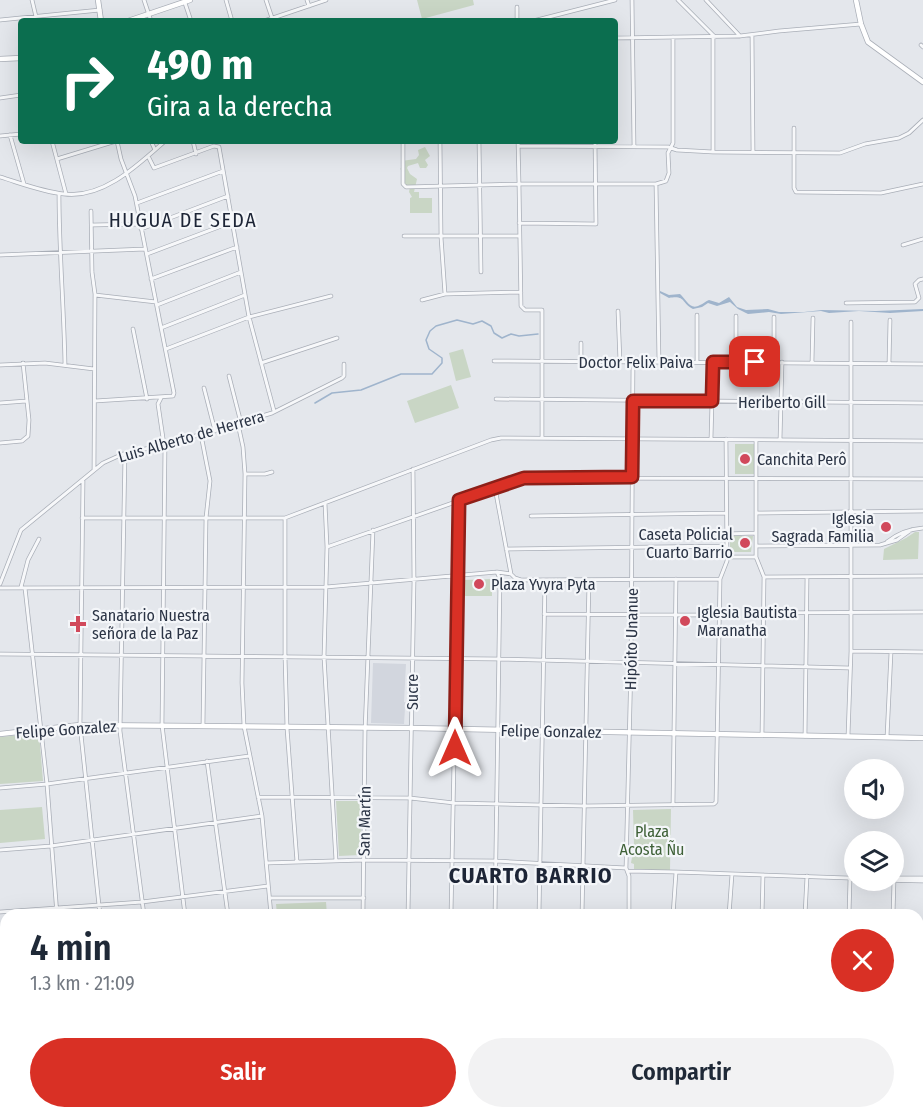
<!DOCTYPE html>
<html lang="es">
<meta charset="utf-8">
<style>
body{margin:0;font-family:"Fira Sans Condensed",sans-serif;background:#f2f2f3;color:#1f2937;height:100vh;display:flex;flex-direction:column;font-size:22px;white-space:nowrap}
*{box-sizing:border-box;margin:0}
p{font-size:20px;color:#747a83}
.icon{flex:none;width:33px;height:33px;fill:none;stroke:currentColor;stroke-width:2;stroke-linecap:round;stroke-linejoin:round}
.map{position:relative;flex:1;overflow:hidden}
.sheet{position:absolute;left:0px;top:909px;width:924px;height:210px;display:flex;flex-direction:column;background:#fff;border-radius:18px 18px 0 0;box-shadow:0 6px 24px #0002}
.sheet>*{flex:none}
.banner{position:absolute;left:18px;top:18px;width:600px;height:126px;border-radius:6px;box-shadow:0 6px 24px #0002;background:#0b6e4f;color:#fff;overflow:hidden}
.fabs{position:absolute;left:844px;top:759px;display:grid;gap:12px}
.fabs a{display:grid;place-items:center;width:60px;height:60px;border-radius:50%;background:#fff;box-shadow:0 6px 24px #0002;font-size:30px}
.pin{position:absolute;display:grid;place-items:center;width:51px;height:51px;color:#fff;margin:-26px;border-radius:12px;box-shadow:0 3px 9px #0006}
.me{position:absolute;width:66px;margin:-33px;rotate:0deg;stroke-linejoin:round;filter:drop-shadow(0 0 4px #0008)}
.turn{display:flex;align-items:center;gap:21px;height:126px;padding:0 30px;font-size:27px}
.turn .icon{width:78px;height:78px;stroke-width:2.5}
.turn b{display:block;font-size:42px;line-height:51px}
.round{display:grid;place-items:center;flex:none;width:63px;height:63px;border-radius:32px;background:#f2f2f3}
.summary{display:flex;align-items:center;justify-content:space-between;height:102px;padding:0 30px}
h1{font-size:36px;font-weight:600;line-height:45px}
.button{display:flex;gap:12px;margin-top:auto;padding:12px 30px}
.button a{flex:1;height:69px;border-radius:36px;background:#d93025;color:#fff;font-size:24px;font-weight:600;line-height:69px;text-align:center}
.button a+a{background:#f2f2f3;color:#1f2937}
.map>svg:first-child{display:block}
</style>
<div class="map">
<svg width="923" height="1119" viewBox="0 0 923 1119">
<rect width="100%" height="100%" fill="#e4e7ec"/>
<path fill="#d2d6de" d="M373,663L406,664L404,702L407,703V707L405,708L404,724L371,723Z"/>
<path fill="#c9d6c5" d="M417,0H473L474,5L422,19Z
M425,147L430,156L425,160L428,165L426,168H420L418,163L408,166L407,168L410,174L417,179L414,192H419V198H432V213H410V198L412,197L409,192L410,187L405,186L403,171L400,169L402,167L401,161L416,159L419,155L418,150Z
M463,349L471,377L456,381L449,353Z
M451,385L459,408L415,423L407,401Z
M735,444H754V474H735Z
M915,532H919L918,559L883,560L884,549L906,538Z
M730,536H753L751,552H730Z
M492,579V596H463V580Z
M39,733L43,781L0,784V737Z
M336,801H362L360,855L339,856Z
M42,807L45,839L0,843V810Z
M671,809L670,871H634V864L631,863L634,845L633,810Z
M326,902L327,915H277L276,904Z"/>
<path fill="#9fb4cc" d="M660,291L669,295L680,294C686,299 690,311 700,305C703,304 706,301 709,300L719,303L729,297L737,307L746,310L768,309L779,312H804L822,310L876,311L923,309V311L890,313L859,311L829,313L821,311L781,314L769,312L748,314L738,309L730,302L717,306L708,303L702,307L693,309C681,303 686,295 669,298L660,293Z"/>
<g fill="none" stroke-linecap="round" stroke-linejoin="round">
<path stroke="#9fb4cc" stroke-width="1.5" d="M315,403L332,393L361,390L401,374H432L442,363V358L429,349L426,340L430,331L436,326L457,320L473,324L482,321L491,326L494,333L502,338L511,334L519,336L538,334"/>
<defs>
<path id="street" d="M32,0L37,21
M144,0L151,21
M226,0L232,21
M266,0L272,18
M307,0L309,6
M632,0L634,146
M678,0L715,37
M706,0L740,36
M185,3L191,21
M517,7V21
M0,20L100,10
M264,21L326,0
M533,21L615,0
M752,35L753,152
M713,37V152
M615,38L740,36L779,31L861,24
M921,45L923,47
M0,98L21,95
M794,128V188L796,192L881,193L923,184
M10,135L24,184
M0,136L21,134
M52,141L66,194
M151,141L155,150
M193,141L196,154
M403,141V184L406,187L519,184L518,141
M440,141L441,237L445,294
M479,141L481,272
M518,146L668,147L677,150L713,152L840,153L865,144L899,138L909,133L923,120
M148,156L154,168L214,146L219,147L249,317L274,411
M57,159L116,141
M0,177C20,183 43,192 64,194C103,199 138,165 165,141
M656,184L659,362
M59,194C59,251 64,308 65,365
M137,203L223,171
M91,211L92,272L95,294L94,469
M519,223L596,224L595,141
M92,225L140,224
M141,229L228,196
M404,236H519
M903,245L923,239
M147,254L232,222
M0,255L145,249
M151,279L237,247
M95,295L156,302
M422,300L445,294L521,292
M846,303L915,302L919,298L915,284L919,280L923,279
M157,305L241,272
M618,311L620,362
M161,328L245,295
M133,329L147,399
M581,343V361
M166,349L249,317L331,296
M494,361L923,364
M697,362V315
M736,362V316
M774,362V317
M812,362L813,318
M261,363L337,338
M889,363L890,320
M0,365L45,363L94,369
M229,376L241,423
M204,388L215,431
M161,398L158,404L164,445
M496,399L923,403
M95,401L173,396L174,393L135,196L121,159L117,141
M0,403L26,401
M238,424L243,447L245,474L242,683L244,726L262,816L271,915
M201,435L210,481L206,518L203,725
M542,438V310H525L521,306L519,184H656L666,181L669,173L668,153L673,143V37
M711,439L713,363
M756,440V557L764,577L762,735
M780,440L782,362
M0,443L22,441L28,436L29,420L23,363
M165,445L162,725L185,915
M125,453L120,731L144,915
M245,474H265L272,472
M83,481L80,725L100,915
M495,488L511,574
M325,503L327,547L324,657L336,861
M756,513L923,511
M531,516L726,513
M82,518H285L491,440L501,438L923,441
M285,518V656L287,728L297,862
M726,534L756,533
M887,542C898,533 909,529 923,528
M756,546L880,545L897,540L911,530
M327,547L524,478L923,479
M506,549L726,546
M727,557H755
M764,577L923,576
M0,584L21,530L103,463L125,453L165,445L272,413L342,378L344,376V364
M21,587L28,560L39,539
M0,588L326,587L497,572L511,574L515,578L521,580L720,579
M25,588L47,784L57,915
M763,613L923,612
M544,614L719,615
M851,651L923,652
M0,654L499,659L850,668
M805,736L807,577
M848,736L851,651V322
M887,737L891,652
M207,761L228,915
M0,788L47,784L249,756
M258,797L410,798L454,803L584,806L714,804L716,802L720,579L727,561L726,439
M673,805L676,579
M0,850L51,846L262,816
M266,863L364,860L496,861L626,868
M628,871L676,872
M894,878H923
M878,880L923,881
M270,898H364
M0,912L142,902L268,886
M363,915L365,731L373,530
M408,915L414,580L413,469
M451,915L459,500
M495,915L500,579L497,572
M539,915L545,580
M582,915L589,580
M629,915V876L626,868L631,664L633,362
M673,915L676,872L848,878L855,880
M729,915L732,874
M762,915L763,875
M805,915L807,876
M849,915L850,878
M893,915L894,880
M918,935H923
M918,1027H923
M918,1100H923
M125,1113V1119
M198,1113L199,1119
M242,1113L243,1119
M287,1113V1119
M331,1113V1119
M418,1113L419,1119
M462,1113V1119
M506,1113L507,1119
M549,1113V1119
M582,1113L583,1119
M632,1119V1113
M715,1119L716,1113
M801,1119V1113
M889,1119V1113"/>
<path id="secondary" d="M98,0L101,21
M856,0L861,24L868,42L923,82
M128,21L190,0
M0,59L21,58
M0,734L80,725L412,728L923,738
M374,1113V1119
M44,1119L105,1113"/>
<path id="primary" d="M0,945L6,967
M0,1017L6,1089
M8,1113L9,1119
M47,1113L49,1119"/>
</defs>
<use href="#street" stroke="#a9aeb7" stroke-width="4.5"/>
<use href="#secondary" stroke="#a9aeb7" stroke-width="6"/>
<use href="#primary" stroke="#a3abb8" stroke-width="7"/>
<use href="#street" stroke="#f7f8fa" stroke-width="3"/>
<use href="#secondary" stroke="#fff" stroke-width="4.5"/>
<use href="#primary" stroke="#fff" stroke-width="5"/>
</g>
<g fill="none" stroke-linecap="round" stroke-linejoin="round">
<defs>
<path id="route" d="M455,748L459,500L524,478L632,477L633,401H712L713,362H755"/>
</defs>
<use href="#route" stroke="#8d1f18" stroke-width="15"/>
<use href="#route" stroke="#d93025" stroke-width="10"/>
</g>
<g fill="#d1495b" stroke="#f4f6f9" stroke-width="2">
<circle cx="745" cy="459" r="6"/>
<circle cx="886" cy="527" r="6"/>
<circle cx="745" cy="543" r="6"/>
<circle cx="479" cy="584" r="6"/>
<circle cx="685" cy="621" r="6"/>
<path d="M75 615h6v6h6v6h-6v6h-6v-6h-6v-6h6z"/>
</g>
<g text-anchor="middle" stroke-width="4.5" stroke-linejoin="round" paint-order="stroke">
<g font-size="16" fill="#2b3445" stroke="#f4f6f9">
<text x="636" y="368">Doctor Felix Paiva</text>
<text x="782" y="408">Heriberto Gill</text>
<text transform="translate(191 436) rotate(-16)" y="6">Luis Alberto de Herrera</text>
<text transform="translate(631 639) rotate(-89)" y="6">Hipóito Unanue</text>
<text transform="translate(412 692) rotate(-90)" y="6">Sucre</text>
<text transform="translate(66 729) rotate(-4)" y="6">Felipe Gonzalez</text>
<text transform="translate(551 731) rotate(1)" y="6">Felipe Gonzalez</text>
<text transform="translate(364 821) rotate(-89)" y="6">San Martín</text>
</g>
<g font-size="16" fill="#2b3445" stroke="#f4f6f9" text-anchor="start">
<text x="757" y="465">Canchita Perô</text>
<text x="874" y="524" text-anchor="end">Iglesia<tspan x="874" dy="18">Sagrada Familia</tspan></text>
<text x="733" y="540" text-anchor="end">Caseta Policial<tspan x="733" dy="18">Cuarto Barrio</tspan></text>
<text x="491" y="590">Plaza Yvyra Pyta</text>
<text x="697" y="618">Iglesia Bautista<tspan x="697" dy="18">Maranatha</tspan></text>
<text x="92" y="621">Sanatario Nuestra<tspan x="92" dy="18">señora de la Paz</tspan></text>
</g>
<g font-size="16" fill="#3f6138" stroke="#f4f6f9">
<text x="652" y="837">Plaza<tspan x="652" dy="18">Acosta Ñu</tspan></text>
</g>
<g font-size="20" letter-spacing="1.5" fill="#1d2536" stroke="#f4f6f9">
<text x="183" y="227">HUGUA DE SEDA</text>
</g>
<g font-size="22" font-weight="bold" letter-spacing="1.5" fill="#1d2536" stroke="#f4f6f9">
<text x="531" y="883">CUARTO BARRIO</text>
</g>
</g>
</svg>
<div class="fabs">
<a><svg class="icon" aria-label="sound" viewBox="0 0 24 24"><path d="M4 9h4l5-4v14l-5-4H4zM17 9q2 3 0 6"/></svg></a>
<a><svg class="icon" aria-label="layers" viewBox="0 0 24 24"><path d="M12 4l9 5-9 5-9-5zM3 14l9 5 9-5"/></svg></a>
</div>
<div class="pin" style="left:755px;top:362px;background:#d93025"><svg class="icon" aria-label="arrive" viewBox="0 0 24 24"><path d="M6 21V4h12l-3 4 3 4H6"/></svg></div>
<svg class="me" style="left:455px;top:748px" viewBox="-20 -20 40 40"><path d="M0-17L14 15 0 8-14 15z" fill="#d93025" stroke="#fff" stroke-width="4"/></svg>
<div class="banner">
<div class="turn"><svg class="icon" aria-label="right" viewBox="0 0 24 24"><path d="M7 20v-9h11M14 6l5 5-5 5"/></svg><div><b>490 m</b>Gira a la derecha</div></div>
</div>
<section class="sheet">
<div class="summary"><div><h1>4 min</h1><p>1.3 km · 21:09</p></div><a class="round" style="background:#d93025;color:#fff"><svg class="icon" aria-label="close" viewBox="0 0 24 24"><path d="M6 6l12 12M18 6L6 18"/></svg></a></div>
<div class="button"><a>Salir</a><a>Compartir</a></div>
</section>
</div>
